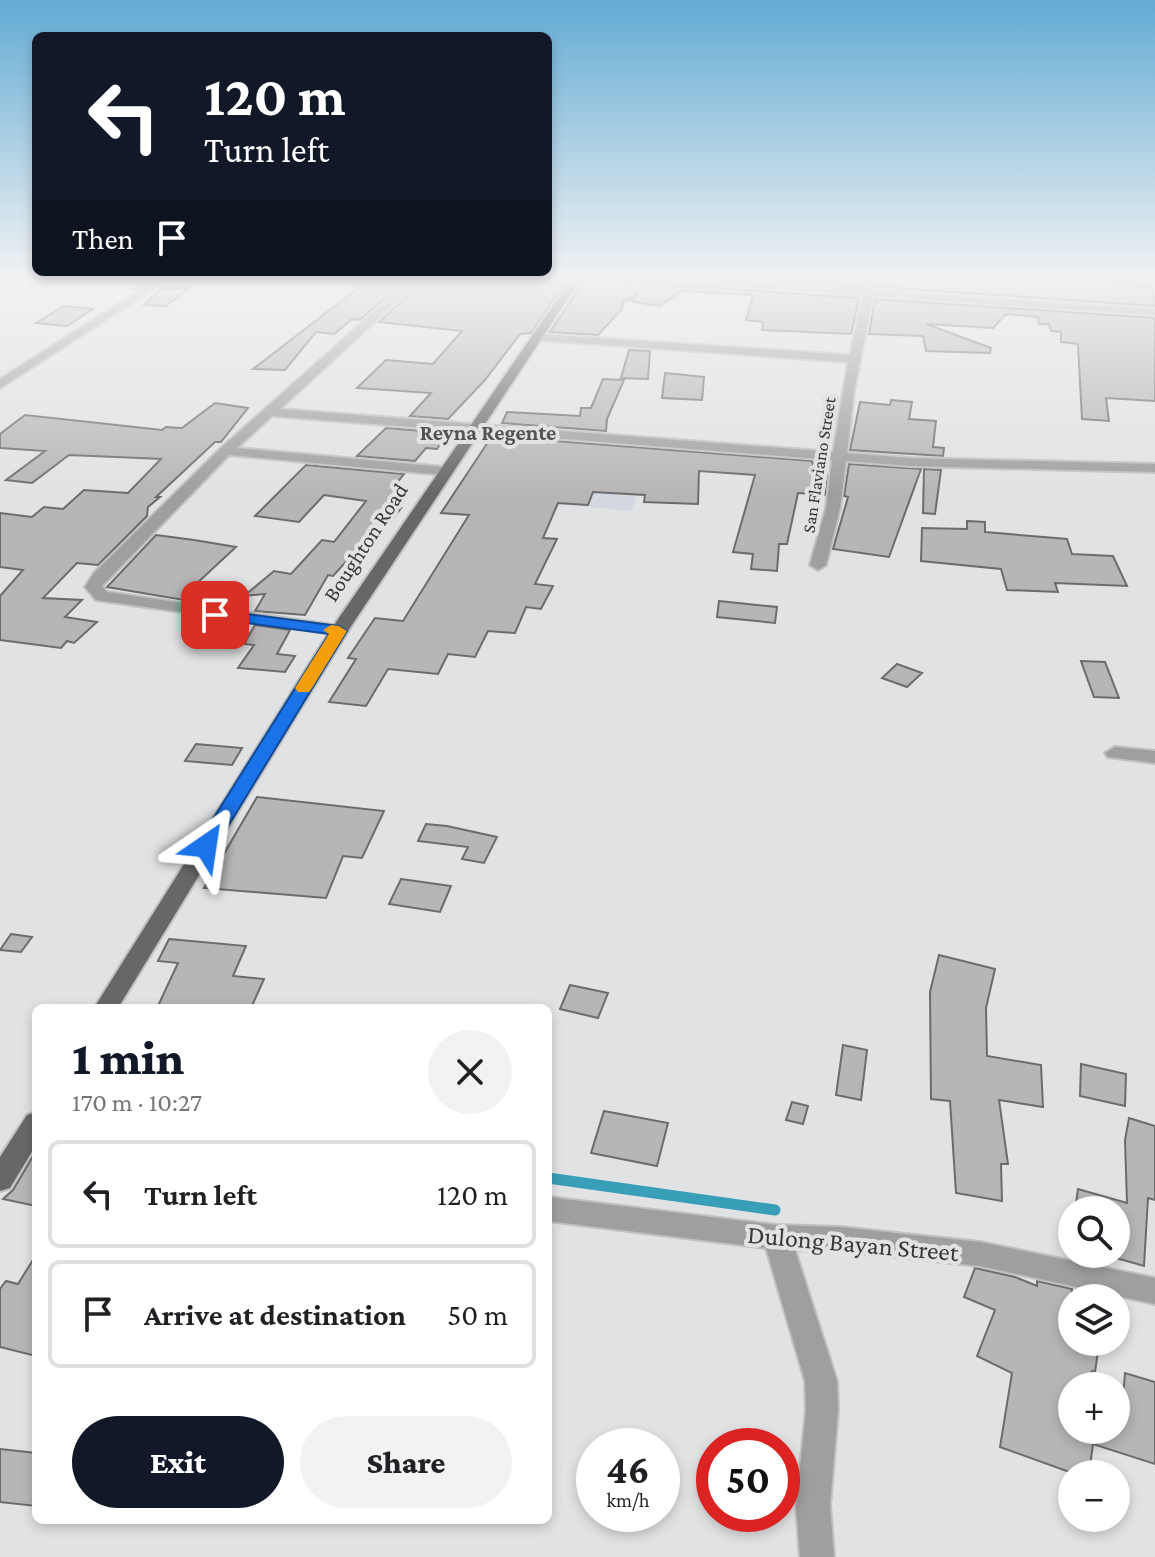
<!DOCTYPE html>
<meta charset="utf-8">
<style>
body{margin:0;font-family:"Crimson Pro",serif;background:#f2f2f2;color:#202124;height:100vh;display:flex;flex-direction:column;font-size:30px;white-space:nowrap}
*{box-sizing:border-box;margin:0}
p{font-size:26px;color:#757577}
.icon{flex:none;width:44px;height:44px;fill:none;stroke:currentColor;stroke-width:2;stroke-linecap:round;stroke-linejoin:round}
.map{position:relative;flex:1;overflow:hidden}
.drawer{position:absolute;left:32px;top:1004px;width:520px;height:520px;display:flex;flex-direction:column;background:#fff;border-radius:12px;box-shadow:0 4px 12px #0003}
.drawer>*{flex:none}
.top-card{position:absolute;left:32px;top:32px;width:520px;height:244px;border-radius:12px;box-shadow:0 4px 12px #0003;background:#111827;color:#fff;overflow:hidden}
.controls{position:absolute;left:1058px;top:1196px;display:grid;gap:16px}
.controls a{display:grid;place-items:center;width:72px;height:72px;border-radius:50%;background:#fff;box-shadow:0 4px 12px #0003;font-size:40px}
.speed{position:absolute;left:576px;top:1428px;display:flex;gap:16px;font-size:40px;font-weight:700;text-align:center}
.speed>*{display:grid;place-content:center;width:104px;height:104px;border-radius:50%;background:#fff;box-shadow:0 4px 12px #0003;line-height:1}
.speed small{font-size:20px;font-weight:400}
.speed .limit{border:12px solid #d22;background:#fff;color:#111}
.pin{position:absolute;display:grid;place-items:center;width:68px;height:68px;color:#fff;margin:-34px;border-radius:16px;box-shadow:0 4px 12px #0006}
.me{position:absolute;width:88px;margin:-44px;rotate:32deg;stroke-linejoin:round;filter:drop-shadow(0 0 6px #0008)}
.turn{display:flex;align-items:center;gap:28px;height:168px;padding:0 40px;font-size:36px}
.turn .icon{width:104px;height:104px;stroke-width:2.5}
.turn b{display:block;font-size:56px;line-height:68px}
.then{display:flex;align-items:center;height:76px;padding:0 40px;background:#0003;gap:16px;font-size:30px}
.round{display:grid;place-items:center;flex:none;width:84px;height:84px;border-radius:42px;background:#f2f2f2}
.overview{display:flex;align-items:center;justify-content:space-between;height:136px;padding:0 40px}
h1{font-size:48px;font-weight:800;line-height:60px;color:#111827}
.button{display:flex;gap:16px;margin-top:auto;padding:16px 40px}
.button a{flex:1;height:92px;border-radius:48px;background:#111827;color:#fff;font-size:32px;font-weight:800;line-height:92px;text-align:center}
.button a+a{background:#f2f2f2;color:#202124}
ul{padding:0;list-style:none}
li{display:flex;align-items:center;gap:24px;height:108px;margin:0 16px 12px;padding:0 24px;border:4px solid #e0e0e0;border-radius:12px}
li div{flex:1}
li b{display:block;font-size:30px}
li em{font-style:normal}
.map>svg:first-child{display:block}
</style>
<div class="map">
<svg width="1155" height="1557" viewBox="0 0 1155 1557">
<rect width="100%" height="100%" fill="#e1e2e4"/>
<path fill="#d3d7df" d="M492,433L647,445L632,511L534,502L548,460L479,455Z"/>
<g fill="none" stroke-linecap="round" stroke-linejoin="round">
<path stroke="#399eb7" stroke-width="11" d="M548,1178L775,1210"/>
</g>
<path fill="#b7b5b5" stroke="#6d6c6c" stroke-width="2" d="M374,276H410L360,320L352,319L334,334L316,332L285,370L253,369Z
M428,276L569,277L531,333L520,334L485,380L448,419L410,416L431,393L357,388L386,360L433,364L462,331L379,322Z
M709,276L774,279L864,276L862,286Z
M880,276H1095L1103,282L1152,286L1155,306L878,287Z
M586,278L630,282L859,298L851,334L762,330L763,322L746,320L753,295L681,291L660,306L633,302L637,293L629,301L624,300L622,309L598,335L550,332Z
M161,288H189L166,306L144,305Z
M875,299L1155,318V401L1106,398L1109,421L1082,419L1078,344L1061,342V332L1051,331L1049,324H1039L1038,317L1006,314L993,328L926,324L991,348L990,353L926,351L923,336L869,334Z
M64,306L93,309L67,326L36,323Z
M629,350L650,351L648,379L621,378Z
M665,373L704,377L702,400L662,398Z
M603,379L624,380L607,419L606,431L502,423L507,412L580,416L581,408H591Z
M891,400L912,402L909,419L936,421L933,447L944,448L943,456L850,450L860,402L890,405Z
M215,403L248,408L221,442H215L156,497H160L148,507L147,516L98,565L77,563L43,598L82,600L65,617L97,622L74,643L67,641L61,648L0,640V596L23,570L0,567V513L32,517L44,507L63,509L84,490L128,493L161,459L69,455L32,483L6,480L45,451L0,448V434L25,415L162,430L166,427L182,428Z
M386,428L448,433L437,449L426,448L415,461L357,456Z
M492,436L812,461L816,474H827L825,495L798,493L787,544H779L777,571L751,569L753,554L733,552L755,475L699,471L698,504L644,502L645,495L593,492L588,505L558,503L543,538L557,539L535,584L553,586L541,609L526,607L515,633L488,631L475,657L448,654L438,674L388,669L366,706L329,702L356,659L348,658L375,618L403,621L469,515L441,513Z
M849,464L921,469L889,557L833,549L848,497L844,496Z
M306,465L404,474L392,489L409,491L394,508H401L377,540L367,539L333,576L328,575L305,615L255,611L265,594L244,596L274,571L291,574L322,540L334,542L366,501L324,495L299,522L255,516Z
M924,469L941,470L935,514L923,513Z
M967,521L985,522V532L1067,539L1072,554L1113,556L1127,586L1055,583L1058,592L1007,590L1001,569L921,561L922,528L967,529Z
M156,535L194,540L236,547L194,586L197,585L184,600L107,587Z
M719,601L777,607L775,623L717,617Z
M255,625L290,630L277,654L295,656L285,672L238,668L254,645L244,644Z
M1081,661L1105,662L1119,698L1094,697Z
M897,664L922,673L907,687L882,678Z
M196,744L242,748L232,765L185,761Z
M257,797L384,811L362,858L343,856L326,898L204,888Z
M426,824L447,826L497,837L484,863L462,859L468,847L418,841Z
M401,879L451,886L440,912L389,904Z
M11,934L32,937L21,952L0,950Z
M169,939L246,946L233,976L264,979L251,1008H157L178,963L158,961Z
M939,955L995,969L986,1008L987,1056L1041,1065L1043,1107L999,1100L1008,1164H1001L1002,1201L956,1193L950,1101L931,1099L930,992Z
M570,985L608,993L598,1018L560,1009Z
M843,1045L867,1050L861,1100L836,1095Z
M1081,1064L1126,1074L1125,1106L1080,1096Z
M792,1102L808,1106L803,1124L786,1120Z
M604,1111L668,1123L657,1166L591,1153Z
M1129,1118L1155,1126V1200L1148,1198L1144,1266L1116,1258V1210H1075L1078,1189L1127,1203L1125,1140Z
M36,1151V1206L3,1199L13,1190Z
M36,1255V1356L0,1347V1289L6,1281L18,1284Z
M975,1268L1015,1277L1037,1286V1281L1072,1289V1342L1099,1345L1095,1372L1092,1371L1088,1386H1072V1430H1120L1125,1373L1155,1382V1464L1093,1444L1089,1474H1075L1000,1447L1012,1373L977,1356L995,1310L964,1297Z
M0,1449L36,1453V1506L0,1502Z"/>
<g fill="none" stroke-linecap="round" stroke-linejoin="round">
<defs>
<path id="minor" d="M162,276H174L0,388V379Z
M414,276H425L280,409L833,452L848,362L536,340L530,337L536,334L850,355L863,295L630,279L625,276H670L864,289L867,276H877L875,290L1155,309V315L873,296L854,391L847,453L911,458L1155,464V472L911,466L846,461L840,508L826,565L818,570L810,565L826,508L832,460L272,416L237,448L444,467L451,471L444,475L229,455L102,586L107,592L339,626L348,631L345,635L96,600L85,587L94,573L221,448Z
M1098,276L1155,277V283L1103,279Z
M1115,747L1155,751V763L1108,757L1105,753Z
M548,1197L777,1225L840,1227L980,1242L1155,1278V1304L980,1266L840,1251L795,1250L837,1381L838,1410L830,1505L834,1557H800L796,1505L806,1410L805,1381L766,1248L548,1221Z"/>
<path id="major" d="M573,276H583L348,631L118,1008H94L330,631Z
M36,1112V1145L10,1188L0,1191V1157L27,1115Z"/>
</defs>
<use href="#minor" stroke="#bfc0c2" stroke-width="4"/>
<use href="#major" stroke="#bfc0c2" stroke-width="4"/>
<use href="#minor" fill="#9f9f9f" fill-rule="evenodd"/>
<use href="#major" fill="#686767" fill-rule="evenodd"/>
</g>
<linearGradient id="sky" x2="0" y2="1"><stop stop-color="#62abd4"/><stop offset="0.56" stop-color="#f2f2f3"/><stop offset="1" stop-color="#f2f2f3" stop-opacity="0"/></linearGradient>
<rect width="1155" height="494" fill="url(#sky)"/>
<path fill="#1a73e8" stroke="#114b97" stroke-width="2" d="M215,610L339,626L347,631L216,846L206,852L196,846L329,634L210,618L207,615Z"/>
<path fill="#f59e0b" d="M339,626L347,631L312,688L309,692H298L295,688L329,634L323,630L331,625Z"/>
<g text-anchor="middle" stroke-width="8" stroke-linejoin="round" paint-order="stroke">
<g font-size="18" fill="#383839" stroke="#e1e2e4">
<text transform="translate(819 465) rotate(-81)" y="6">San Flaviano Street</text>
</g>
<g font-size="22" font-weight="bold" fill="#515253" stroke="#e1e2e4">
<text x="488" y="440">Reyna Regente</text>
</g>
<g font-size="22" fill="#383839" stroke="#e1e2e4">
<text transform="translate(365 542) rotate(-57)" y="8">Boughton Road</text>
</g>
<g font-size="26" fill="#383839" stroke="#e1e2e4">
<text transform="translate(853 1243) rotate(5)" y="9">Dulong Bayan Street</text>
</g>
</g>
</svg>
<div class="controls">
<a><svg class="icon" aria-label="search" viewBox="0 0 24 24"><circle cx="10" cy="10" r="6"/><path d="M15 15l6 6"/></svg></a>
<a><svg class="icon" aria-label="layers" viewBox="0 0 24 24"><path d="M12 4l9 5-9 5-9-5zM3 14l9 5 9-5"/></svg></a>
<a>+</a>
<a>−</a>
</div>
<div class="speed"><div>46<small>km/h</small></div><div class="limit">50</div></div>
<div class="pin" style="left:215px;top:615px;background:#d93025"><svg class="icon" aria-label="arrive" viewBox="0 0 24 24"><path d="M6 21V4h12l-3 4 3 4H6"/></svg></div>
<svg class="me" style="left:206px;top:846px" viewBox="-20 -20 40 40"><path d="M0-17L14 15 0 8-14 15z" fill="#1a73e8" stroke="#fff" stroke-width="4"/></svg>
<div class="top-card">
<div class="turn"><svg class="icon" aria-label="left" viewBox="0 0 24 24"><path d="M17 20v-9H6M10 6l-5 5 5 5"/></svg><div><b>120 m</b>Turn left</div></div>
<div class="then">Then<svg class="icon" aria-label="arrive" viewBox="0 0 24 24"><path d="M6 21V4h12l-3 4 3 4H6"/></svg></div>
</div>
<section class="drawer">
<div class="overview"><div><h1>1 min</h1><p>170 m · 10:27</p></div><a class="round"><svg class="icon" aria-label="close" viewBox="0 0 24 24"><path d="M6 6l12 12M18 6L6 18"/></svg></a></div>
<ul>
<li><svg class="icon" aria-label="left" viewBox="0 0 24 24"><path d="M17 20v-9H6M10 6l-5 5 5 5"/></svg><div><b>Turn left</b></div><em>120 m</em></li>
<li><svg class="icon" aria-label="arrive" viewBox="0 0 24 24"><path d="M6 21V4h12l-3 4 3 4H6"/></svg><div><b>Arrive at destination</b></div><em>50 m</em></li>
</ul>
<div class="button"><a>Exit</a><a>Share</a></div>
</section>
</div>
